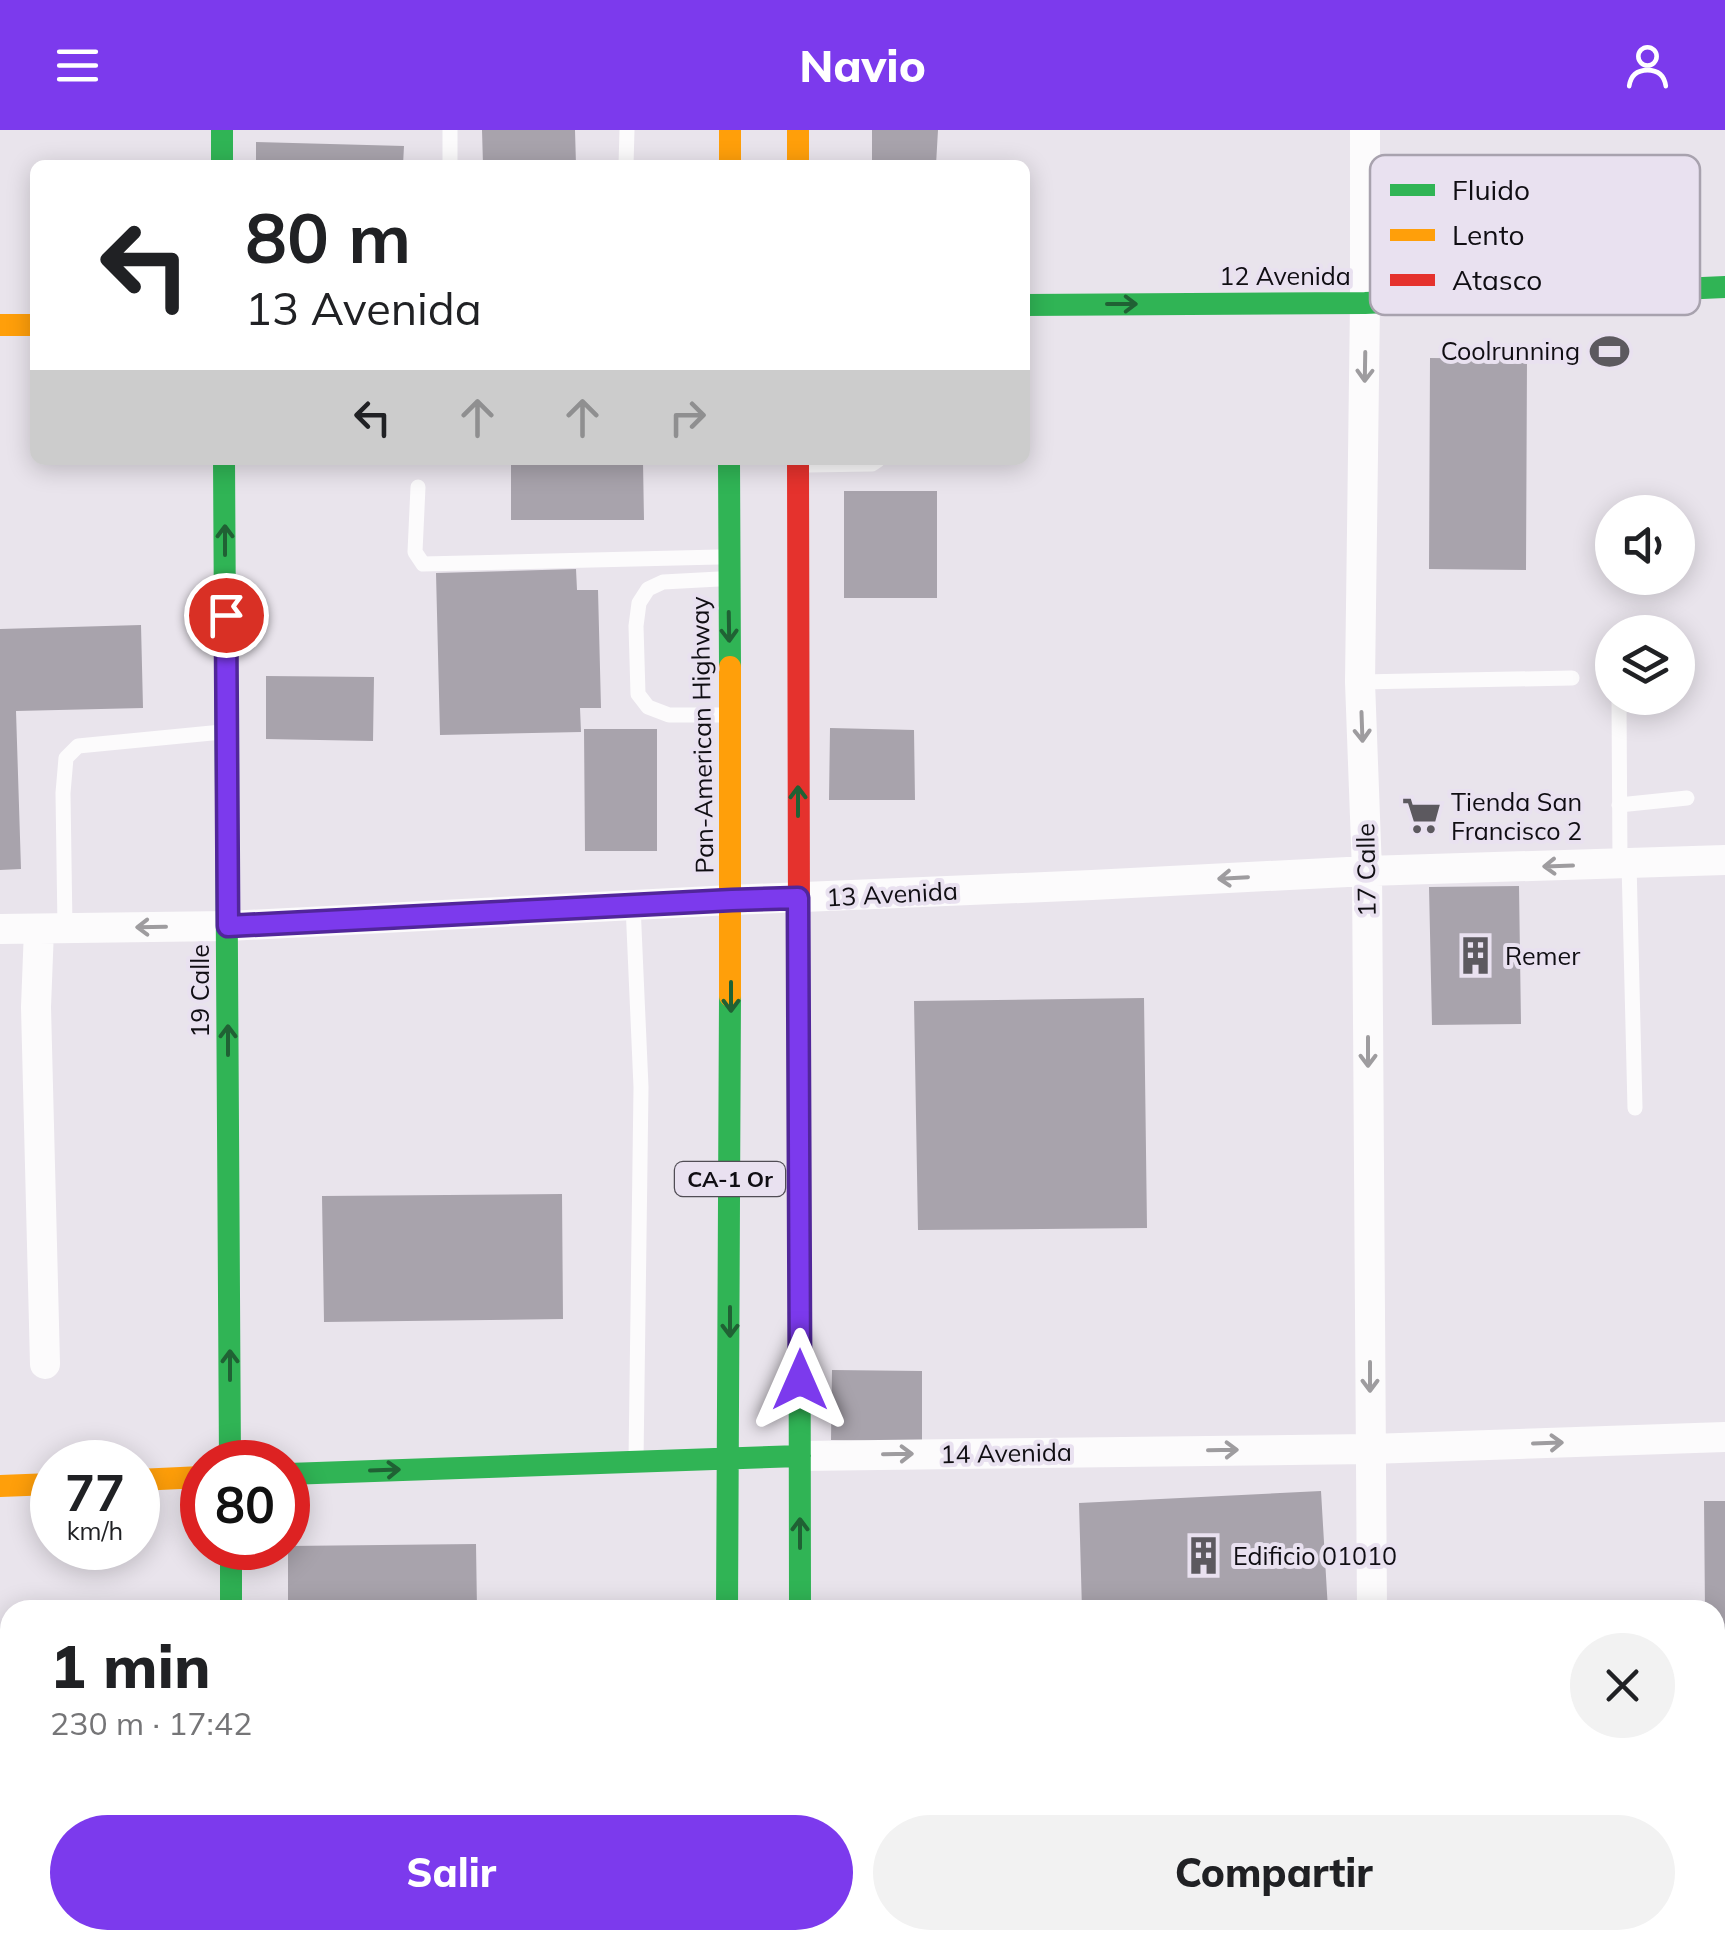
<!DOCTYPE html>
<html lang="es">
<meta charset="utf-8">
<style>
body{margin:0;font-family:Mulish,sans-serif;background:#f2f2f2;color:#202124;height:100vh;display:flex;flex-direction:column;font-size:38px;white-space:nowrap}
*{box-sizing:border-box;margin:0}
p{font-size:32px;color:#757577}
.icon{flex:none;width:55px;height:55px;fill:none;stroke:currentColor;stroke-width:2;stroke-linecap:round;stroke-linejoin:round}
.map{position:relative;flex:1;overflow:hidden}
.details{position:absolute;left:0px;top:1470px;width:1725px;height:350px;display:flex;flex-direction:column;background:#fff;border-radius:30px 30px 0 0;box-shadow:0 5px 25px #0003}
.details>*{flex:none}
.hud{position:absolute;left:30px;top:30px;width:1000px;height:305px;border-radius:15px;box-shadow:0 5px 25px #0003;background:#fff;color:#202124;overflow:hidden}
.controls{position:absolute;left:1595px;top:365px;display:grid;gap:20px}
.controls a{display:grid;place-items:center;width:100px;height:100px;border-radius:50%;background:#fff;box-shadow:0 5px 25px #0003;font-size:50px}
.speed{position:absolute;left:30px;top:1310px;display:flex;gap:20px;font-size:50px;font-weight:700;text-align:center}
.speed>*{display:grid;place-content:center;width:130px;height:130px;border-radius:50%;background:#fff;box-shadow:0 5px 25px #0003;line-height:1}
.speed small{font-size:25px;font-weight:400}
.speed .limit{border:15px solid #d22;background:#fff;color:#111}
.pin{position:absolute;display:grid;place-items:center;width:85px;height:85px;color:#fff;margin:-42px;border:5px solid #fff;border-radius:50%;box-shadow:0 2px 10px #0007}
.me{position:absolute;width:110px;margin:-55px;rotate:0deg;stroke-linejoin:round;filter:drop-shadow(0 0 8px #0008)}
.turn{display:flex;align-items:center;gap:35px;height:210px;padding:0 50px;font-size:45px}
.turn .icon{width:130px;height:130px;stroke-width:2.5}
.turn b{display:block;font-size:70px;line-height:85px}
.lanes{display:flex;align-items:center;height:95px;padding:0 50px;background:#0003;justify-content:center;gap:50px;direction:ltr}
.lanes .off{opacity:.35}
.round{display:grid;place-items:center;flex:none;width:105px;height:105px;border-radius:52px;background:#f2f2f2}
.head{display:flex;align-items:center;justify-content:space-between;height:170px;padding:0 50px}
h1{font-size:60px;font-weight:800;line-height:75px}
.action{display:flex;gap:20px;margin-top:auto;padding:20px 50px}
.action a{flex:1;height:115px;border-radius:60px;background:#7c3aed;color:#fff;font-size:40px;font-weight:800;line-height:115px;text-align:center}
.action a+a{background:#f2f2f2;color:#202124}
header{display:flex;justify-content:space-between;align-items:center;height:130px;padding:0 50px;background:#7c3aed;color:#fff;font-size:45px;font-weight:800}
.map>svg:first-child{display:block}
</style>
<header><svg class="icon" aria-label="menu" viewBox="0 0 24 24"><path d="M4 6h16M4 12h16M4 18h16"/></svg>Navio<svg class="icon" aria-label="person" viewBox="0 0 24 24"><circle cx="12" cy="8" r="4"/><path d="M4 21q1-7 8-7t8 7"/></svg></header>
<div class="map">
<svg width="1725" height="1820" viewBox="0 0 1725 1820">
<rect width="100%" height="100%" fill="#e9e4ec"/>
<path fill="#d5cbdd" d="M233,1810H657V1820H233Z"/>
<path fill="#a8a3ac" d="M482,0H575L576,35H483Z
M872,0H938L936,35H872Z
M256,12L404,16L403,35H256Z
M1430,228L1527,229L1526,440L1429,439Z
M511,332H643L644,390H511Z
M844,361H937V468H844Z
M576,439L577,460H598L601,578H580L581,602L440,605L436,443Z
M141,495L143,578L16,581L21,739L0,740V499Z
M266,546L374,547L373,611L266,609Z
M830,598L914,600L915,670H829Z
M584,599H657V721H585Z
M1519,756L1521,894L1432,895L1429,757Z
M1144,868L1147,1098L918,1100L914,871Z
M562,1064L563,1189L324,1192L322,1066Z
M832,1240L922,1241V1312L831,1310Z
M1321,1361L1328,1480H1082L1079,1373Z
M1704,1371H1725V1522H1715V1480H1705Z
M476,1414L477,1480H288V1416Z
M850,1810H1005V1820H850Z"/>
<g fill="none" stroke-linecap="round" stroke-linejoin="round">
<path stroke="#fcfbfc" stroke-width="15" d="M450,35V0
M626,35L627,0
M808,335L872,334L878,330
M418,357L415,422L423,434L719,427
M719,449L663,452L648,459L639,473L636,496L638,564L648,577L669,585H722
M1360,552L1572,548
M1619,568L1620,734
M1619,675L1687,668
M1629,733L1635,978
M633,775L641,957L636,1331
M65,798L63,663L66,628L78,616L222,602"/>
<path stroke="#fcfbfc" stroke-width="30" d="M1365,0V173L1360,552L1367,741L1372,1480
M0,799L228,796L731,770L1092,755L1367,741L1725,730
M39,799L36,877L45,1234
M800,1326L1370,1319L1725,1307
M1379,1810V1820"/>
<path stroke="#30b455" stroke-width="22" d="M222,0V35
M1025,175L1365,173L1725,157
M224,330L230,1332
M729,330L730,537
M799,796L800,1480
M288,1344L800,1326
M231,1418V1480
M727,1480L730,866
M233,1810V1820
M722,1810V1820
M799,1810V1820"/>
<path stroke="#ff9f0a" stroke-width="22" d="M730,0V35
M798,0V35
M0,195H35
M730,537V866
M138,1350L202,1347
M0,1356L52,1354"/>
<path stroke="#e5322d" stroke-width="22" d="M798,330L799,796"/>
</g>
<defs><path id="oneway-shaft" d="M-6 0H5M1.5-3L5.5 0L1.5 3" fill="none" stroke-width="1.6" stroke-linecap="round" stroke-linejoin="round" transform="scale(2.5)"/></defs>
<g stroke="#206134">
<use href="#oneway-shaft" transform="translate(1122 174)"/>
<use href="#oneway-shaft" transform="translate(225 410) rotate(-90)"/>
<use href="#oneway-shaft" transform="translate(729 497) rotate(89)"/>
<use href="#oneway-shaft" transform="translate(798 671) rotate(-90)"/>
<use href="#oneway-shaft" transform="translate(731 867) rotate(90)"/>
<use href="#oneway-shaft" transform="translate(228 910) rotate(-90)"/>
<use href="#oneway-shaft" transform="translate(730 1192) rotate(90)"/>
<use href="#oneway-shaft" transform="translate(230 1235) rotate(-90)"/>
<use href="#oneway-shaft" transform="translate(385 1340) rotate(-2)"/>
<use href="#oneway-shaft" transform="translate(800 1403) rotate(-90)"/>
</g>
<g stroke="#9e9c9f">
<use href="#oneway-shaft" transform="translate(1365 237) rotate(91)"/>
<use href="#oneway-shaft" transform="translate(1362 597) rotate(88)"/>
<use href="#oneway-shaft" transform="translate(1558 736) rotate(178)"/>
<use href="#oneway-shaft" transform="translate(1233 748) rotate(177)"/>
<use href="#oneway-shaft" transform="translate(151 797) rotate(179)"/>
<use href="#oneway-shaft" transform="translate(1368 922) rotate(90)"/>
<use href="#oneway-shaft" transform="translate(1370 1247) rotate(90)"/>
<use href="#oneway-shaft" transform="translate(1548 1313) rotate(-2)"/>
<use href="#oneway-shaft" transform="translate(1223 1320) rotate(-1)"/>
<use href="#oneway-shaft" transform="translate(898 1324) rotate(-1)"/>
</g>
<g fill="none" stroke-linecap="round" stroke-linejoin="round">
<defs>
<path id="route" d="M226,485L228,796L732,770L798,768L800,1250"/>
</defs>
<use href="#route" stroke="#51269a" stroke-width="25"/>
<use href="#route" stroke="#7c3aed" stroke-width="18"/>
</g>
<defs>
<symbol id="stadium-bare" viewBox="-9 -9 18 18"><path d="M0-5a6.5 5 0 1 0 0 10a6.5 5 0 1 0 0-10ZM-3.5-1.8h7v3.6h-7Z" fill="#5c595f" stroke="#e9e1f0" stroke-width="2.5" paint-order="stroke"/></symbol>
<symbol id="supermarket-bare" viewBox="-9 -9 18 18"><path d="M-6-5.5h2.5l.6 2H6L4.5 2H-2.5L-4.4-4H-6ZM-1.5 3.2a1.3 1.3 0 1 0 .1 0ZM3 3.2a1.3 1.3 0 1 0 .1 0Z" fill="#5c595f" stroke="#e9e1f0" stroke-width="2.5" paint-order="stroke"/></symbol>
<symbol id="building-bare" viewBox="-9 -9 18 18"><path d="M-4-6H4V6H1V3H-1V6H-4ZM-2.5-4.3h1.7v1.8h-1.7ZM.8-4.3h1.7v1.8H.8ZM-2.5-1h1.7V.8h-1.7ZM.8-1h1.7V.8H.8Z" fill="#5c595f" stroke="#e9e1f0" stroke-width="2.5" paint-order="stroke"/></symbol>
</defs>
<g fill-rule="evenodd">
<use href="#stadium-bare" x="1582" y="194" width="55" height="55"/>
<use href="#supermarket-bare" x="1394" y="658" width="55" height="55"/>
<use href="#building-bare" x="1448" y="798" width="55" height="55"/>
<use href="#building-bare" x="1176" y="1398" width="55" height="55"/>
</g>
<g text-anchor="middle" stroke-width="8" stroke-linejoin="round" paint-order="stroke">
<rect fill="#e9e1f0" stroke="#514d55" stroke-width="2.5" x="675" y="1032" width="110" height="34" rx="8"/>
<g font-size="22" font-weight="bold" fill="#100e13">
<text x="730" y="1057">CA-1 Or</text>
</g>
<g font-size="25" fill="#100e13" stroke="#e9e1f0">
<text x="1285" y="155">12 Avenida</text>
<text transform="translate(702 605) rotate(-91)" y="9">Pan-American Highway</text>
<text transform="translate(1366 740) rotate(-91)" y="9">17 Calle</text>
<text transform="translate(892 764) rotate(-3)" y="9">13 Avenida</text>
<text transform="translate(200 861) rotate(-90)" y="9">19 Calle</text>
<text transform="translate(1006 1323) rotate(-1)" y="9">14 Avenida</text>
</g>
<g font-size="25" fill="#100e13" stroke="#e9e1f0" text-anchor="start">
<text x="1580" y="230" text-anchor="end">Coolrunning</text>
<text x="1451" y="681">Tienda San<tspan x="1451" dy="29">Francisco 2</tspan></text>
<text x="1505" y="835">Remer</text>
<text x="1233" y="1435">Edificio 01010</text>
</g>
</g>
<rect x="1370" y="25" width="330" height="160" rx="15" fill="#e9e1f0" stroke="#a8a2ae" stroke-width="2.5"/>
<rect x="1390" y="54" width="45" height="12" fill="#30b455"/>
<rect x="1390" y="99" width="45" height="12" fill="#ff9f0a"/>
<rect x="1390" y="144" width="45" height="12" fill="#e5322d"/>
<g font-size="28" fill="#100e13">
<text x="1452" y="70">Fluido</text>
<text x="1452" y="115">Lento</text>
<text x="1452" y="160">Atasco</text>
</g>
</svg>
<div class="controls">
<a><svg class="icon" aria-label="sound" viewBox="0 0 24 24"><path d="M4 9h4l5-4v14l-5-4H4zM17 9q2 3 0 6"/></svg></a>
<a><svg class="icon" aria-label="layers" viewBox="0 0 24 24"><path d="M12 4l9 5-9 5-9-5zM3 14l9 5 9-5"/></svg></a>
</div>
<div class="speed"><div>77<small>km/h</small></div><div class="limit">80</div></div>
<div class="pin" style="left:226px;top:485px;background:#d93025"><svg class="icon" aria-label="arrive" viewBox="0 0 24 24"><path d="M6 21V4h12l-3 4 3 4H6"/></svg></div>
<svg class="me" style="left:800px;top:1250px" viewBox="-20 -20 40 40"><path d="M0-17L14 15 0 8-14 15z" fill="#7c3aed" stroke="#fff" stroke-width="4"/></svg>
<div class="hud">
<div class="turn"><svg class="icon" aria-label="left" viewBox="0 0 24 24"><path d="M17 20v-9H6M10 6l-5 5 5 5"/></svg><div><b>80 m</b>13 Avenida</div></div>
<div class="lanes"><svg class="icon" aria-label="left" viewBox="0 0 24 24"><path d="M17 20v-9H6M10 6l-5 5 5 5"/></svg><svg class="icon off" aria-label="ahead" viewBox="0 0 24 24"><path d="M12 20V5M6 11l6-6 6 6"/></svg><svg class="icon off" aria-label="ahead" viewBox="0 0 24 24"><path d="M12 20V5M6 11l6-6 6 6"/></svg><svg class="icon off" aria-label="right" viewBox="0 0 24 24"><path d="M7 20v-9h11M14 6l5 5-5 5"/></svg></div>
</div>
<section class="details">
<div class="head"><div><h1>1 min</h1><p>230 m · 17:42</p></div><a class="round"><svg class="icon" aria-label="close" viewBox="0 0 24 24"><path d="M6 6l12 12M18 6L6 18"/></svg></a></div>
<div class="action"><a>Salir</a><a>Compartir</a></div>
</section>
</div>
